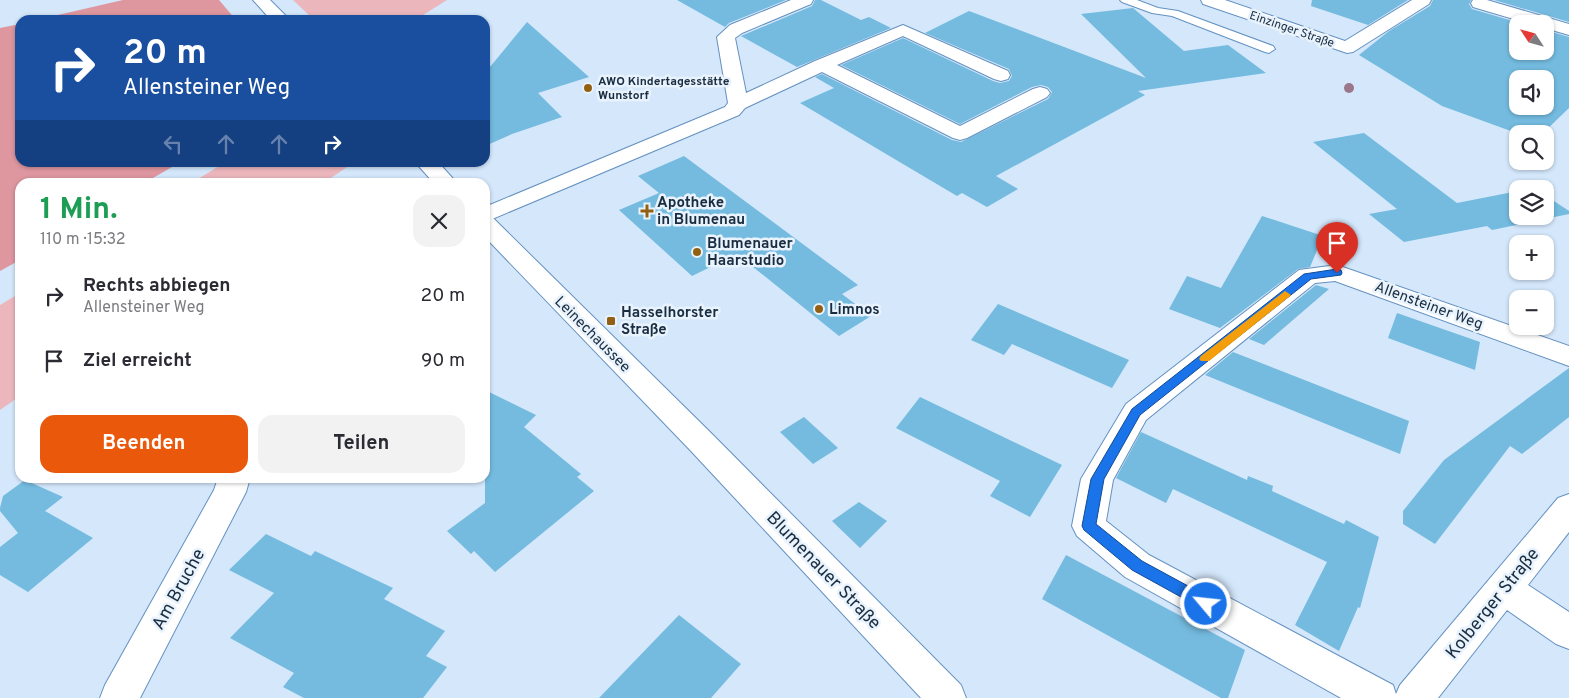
<!DOCTYPE html>
<html lang="de">
<meta charset="utf-8">
<style>
body{margin:0;font-family:Overpass,sans-serif;background:#f2f2f3;color:#2b2b33;height:100vh;display:flex;flex-direction:column;font-size:19px;white-space:nowrap}
*{box-sizing:border-box;margin:0}
p{font-size:16px;color:#7c7c81}
.icon{flex:none;width:28px;height:28px;fill:none;stroke:currentColor;stroke-width:2;stroke-linecap:round;stroke-linejoin:round}
.map{position:relative;flex:1;overflow:hidden}
.side{position:absolute;left:15px;top:178px;width:475px;height:305px;display:flex;flex-direction:column;background:#fff;border-radius:15px;box-shadow:0 1px 4px #0004}
.side>*{flex:none}
.banner{position:absolute;left:15px;top:15px;width:475px;height:152px;border-radius:15px;box-shadow:0 1px 4px #0004;background:#1a4fa0;color:#fff;overflow:hidden}
.needle{width:32px;rotate:306deg}
.tools{position:absolute;left:1509px;top:15px;display:grid;gap:10px}
.tools a{display:grid;place-items:center;width:45px;height:45px;border-radius:10px;background:#fff;box-shadow:0 1px 4px #0004;font-size:25px}
.pin{position:absolute;display:grid;place-items:center;width:42px;height:42px;color:#fff;margin:-51px -21px;border-radius:50% 50% 50% 0;rotate:-45deg;box-shadow:0 0 5px #0007}
.pin .icon{rotate:45deg}
.me{position:absolute;width:55px;margin:-28px;rotate:298deg;stroke-linejoin:round;filter:drop-shadow(0 0 4px #0008)}
.turn{display:flex;align-items:center;gap:18px;height:105px;padding:0 25px;font-size:22px}
.turn .icon{width:65px;height:65px;stroke-width:2.5}
.turn b{display:block;font-size:35px;line-height:42px}
.lanes{display:flex;align-items:center;height:48px;padding:0 25px;background:#0003;justify-content:center;gap:25px;direction:ltr}
.lanes .off{opacity:.35}
.round{display:grid;place-items:center;flex:none;width:52px;height:52px;border-radius:15px;background:#f2f2f3}
.overview{display:flex;align-items:center;justify-content:space-between;height:85px;padding:0 25px}
h1{font-size:30px;font-weight:700;line-height:38px;color:#1e9e55}
.button{display:flex;gap:10px;margin-top:auto;padding:10px 25px}
.button a{flex:1;height:58px;border-radius:15px;background:#ea580c;color:#fff;font-size:20px;font-weight:700;line-height:58px;text-align:center}
.button a+a{background:#f2f2f3;color:#2b2b33}
ul{padding:0;list-style:none}
li{display:flex;align-items:center;gap:15px;height:65px;padding:0 25px}
li div{flex:1}
li b{display:block;font-size:19px}
li em{font-style:normal}
.map>svg:first-child{display:block}
</style>
<div class="map">
<svg width="1569" height="698" viewBox="0 0 1569 698">
<rect width="100%" height="100%" fill="#d4e7fb"/>
<path fill="#ebb7bd" d="M293,0H447L415,20H314Z
M224,163L353,162V163L325,182H193Z
M20,293V396L0,410V305Z"/>
<path fill="#de969f" d="M123,0H219L236,20H36Z
M20,24V162L179,163L146,182H20V260L0,271V28Z"/>
<path fill="#74bbdf" fill-rule="evenodd" d="M677,0H786L729,23L725,27Z
M815,0H821L861,20L869,17L891,28L797,67L741,36L812,6Z
M1312,0H1408L1368,25L1311,6Z
M1433,0H1471L1469,4L1472,9L1523,24H1518V51H1545V30L1569,37V108L1542,134H1519L1442,106L1359,55L1389,31L1430,6ZM1518,79H1545V106H1518Z
M1494,0H1569V22Z
M1133,8L1184,51L1228,45L1266,73L1138,91L1145,95L996,176L1018,189L987,207L962,193L957,196L800,103L834,88L815,77L822,74L952,140L961,142L1048,99L1052,92L1048,87L1041,85L1032,87L960,124L841,65L903,38L993,81L1000,83L1009,81L1012,76L1009,69L925,33L969,11L1146,78L1081,14Z
M527,22L589,77L538,93L562,117L512,134L485,146V73Z
M1364,133L1457,203L1518,191V216H1545V195L1569,211V214L1492,230L1487,226L1404,242L1369,214L1397,209L1313,142Z
M684,156L858,285L842,294L871,316L839,336L737,254L692,276L619,210L659,193L638,176Z
M1262,216L1323,236L1310,267L1298,269L1220,328L1169,309L1187,276L1221,288Z
M1316,285L1329,289L1264,345L1249,339Z
M998,304L1129,360L1112,388L1012,344L1004,355L971,340Z
M1397,313L1480,342L1475,370L1388,338Z
M1233,352L1409,421L1400,454L1205,375Z
M1569,368V417L1522,454L1510,446L1435,544L1403,524V511L1444,460Z
M485,390L536,415L524,427L581,474L577,477L594,491L495,572L474,551L471,554L447,531L485,503Z
M920,397L1062,465L1030,517L990,496L1000,481L896,428Z
M804,417L838,448L813,464L780,432Z
M1141,432L1247,480L1248,476L1273,486L1272,491L1344,524L1346,520L1379,537L1360,608L1358,607L1339,651L1295,625L1327,562L1173,489L1166,503L1116,478Z
M25,480L63,497L45,511L93,538L28,592L0,575V547L18,533L0,511V508L3,496Z
M859,502L887,521L860,548L832,521Z
M266,534L311,556L315,551L393,588L384,599L445,631L426,656L447,667L423,698H304L283,687L294,673L230,638L274,593L229,570Z
M1066,555L1245,650L1228,698H1221L1042,599Z
M679,615L741,664L711,698H599Z"/>
<g fill="none" stroke-linecap="round" stroke-linejoin="round">
<defs>
<path id="lane" d="M1120,0H1137L1158,8L1178,11L1273,46L1275,49L1269,53L1265,52L1172,16L1152,13L1122,2Z"/>
<path id="street" d="M791,0H813L811,4L742,33L735,38L746,93L815,61L903,25L1008,71L1010,75L1008,79L1001,81L994,79L903,36L837,65L960,126L1033,89L1040,87L1047,89L1050,93L1047,97L967,138L960,140L953,138L822,72L745,108L739,115L485,222V207L725,107L728,103L717,37L730,25Z
M1201,0H1225L1345,41L1412,0H1431L1429,4L1353,52L1347,53L1203,4Z
M1473,0H1487L1569,24V35L1545,28V24H1530L1473,7L1471,3Z
M1337,265L1569,346V366L1335,281L1315,283L1146,420L1113,480L1106,521L1149,555L1393,685L1396,694L1400,685L1558,498L1569,494V532L1528,585L1569,612V649L1556,644L1507,610L1438,698H1341L1125,577L1077,536L1072,526L1081,479L1126,404L1299,270Z
M218,478H250L246,492L140,698H100L105,685L214,490Z"/>
<path id="secondary" d="M253,0H270L290,20H271Z
M415,162H438L456,182H433Z
M485,216L493,218L713,435L961,685L966,698H921L691,451L485,237Z"/>
</defs>
<use href="#lane" stroke="#6491c0" stroke-width="2"/>
<use href="#street" stroke="#6491c0" stroke-width="2"/>
<use href="#secondary" stroke="#6491c0" stroke-width="2"/>
<use href="#lane" fill="#fff" fill-rule="evenodd"/>
<use href="#street" fill="#fff" fill-rule="evenodd"/>
<use href="#secondary" fill="#fff" fill-rule="evenodd"/>
</g>
<circle fill="#9c768a" cx="1349" cy="88" r="5"/>
<path fill="#1a73e8" stroke="#114b97" d="M1337,269L1341,270L1342,273L1341,275L1311,279L1140,415L1104,479L1096,524L1142,561L1212,599L1214,604L1212,608L1206,610L1201,608L1132,570L1084,530L1082,526L1091,479L1132,409L1304,274Z"/>
<path fill="#f59e0b" d="M1285,291L1291,295L1289,297L1209,361H1201L1199,359L1201,356Z"/>
<g fill="#936012" stroke="#e9f3fd" stroke-width="2">
<circle cx="588" cy="88" r="5"/>
<path d="M644.5 203.5h5v5h5v5h-5v5h-5v-5h-5v-5h5z"/>
<circle cx="697" cy="252" r="5"/>
<circle cx="819" cy="309" r="5"/>
<rect x="606" y="316" width="10" height="10" rx="2.5"/>
</g>
<g text-anchor="middle" stroke-width="5" stroke-linejoin="round" paint-order="stroke">
<g font-size="12" fill="#1a2d40" stroke="#e9f3fd">
<text transform="translate(1292 29) rotate(19)" y="4">Einzinger Straße</text>
</g>
<g font-size="12" font-weight="bold" fill="#1a2d40" stroke="#e9f3fd" text-anchor="start">
<text x="598" y="85">AWO Kindertagesstätte<tspan x="598" dy="14">Wunstorf</tspan></text>
</g>
<g font-size="15" font-weight="bold" fill="#1a2d40" stroke="#e9f3fd" text-anchor="start">
<text x="657" y="207">Apotheke<tspan x="657" dy="17">in Blumenau</tspan></text>
<text x="707" y="248">Blumenauer<tspan x="707" dy="17">Haarstudio</tspan></text>
<text x="829" y="314">Limnos</text>
<text x="621" y="317">Hasselhorster<tspan x="621" dy="17">Straße</tspan></text>
</g>
<g font-size="15" fill="#1a2d40" stroke="#e9f3fd">
<text transform="translate(1429 305) rotate(20)" y="5">Allensteiner Weg</text>
<text transform="translate(593 334) rotate(45)" y="5">Leinechaussee</text>
</g>
<g font-size="18" fill="#1a2d40" stroke="#e9f3fd">
<text transform="translate(824 570) rotate(46)" y="6">Blumenauer Straße</text>
<text transform="translate(178 589) rotate(-61)" y="6">Am Bruche</text>
<text transform="translate(1492 603) rotate(-51)" y="6">Kolberger Straße</text>
</g>
</g>
</svg>
<div class="tools">
<a><svg class="needle" viewBox="-14 -14 28 28"><path d="M0-13l5 13h-10z" fill="#e53935"/><path d="M0 13l5-13h-10z" fill="#7c7c81"/></svg></a>
<a><svg class="icon" aria-label="sound" viewBox="0 0 24 24"><path d="M4 9h4l5-4v14l-5-4H4zM17 9q2 3 0 6"/></svg></a>
<a><svg class="icon" aria-label="search" viewBox="0 0 24 24"><circle cx="10" cy="10" r="6"/><path d="M15 15l6 6"/></svg></a>
<a><svg class="icon" aria-label="layers" viewBox="0 0 24 24"><path d="M12 4l9 5-9 5-9-5zM3 14l9 5 9-5"/></svg></a>
<a>+</a>
<a>−</a>
</div>
<div class="pin" style="left:1337px;top:273px;background:#d93025"><svg class="icon" aria-label="arrive" viewBox="0 0 24 24"><path d="M6 21V4h12l-3 4 3 4H6"/></svg></div>
<svg class="me" style="left:1206px;top:604px" viewBox="-20 -20 40 40"><circle r="17" fill="#1a73e8" stroke="#fff" stroke-width="3"/><path d="M0-11L8 9 0 5-8 9z" fill="#fff"/></svg>
<div class="banner">
<div class="turn"><svg class="icon" aria-label="right" viewBox="0 0 24 24"><path d="M7 20v-9h11M14 6l5 5-5 5"/></svg><div><b>20 m</b>Allensteiner Weg</div></div>
<div class="lanes"><svg class="icon off" aria-label="left" viewBox="0 0 24 24"><path d="M17 20v-9H6M10 6l-5 5 5 5"/></svg><svg class="icon off" aria-label="ahead" viewBox="0 0 24 24"><path d="M12 20V5M6 11l6-6 6 6"/></svg><svg class="icon off" aria-label="ahead" viewBox="0 0 24 24"><path d="M12 20V5M6 11l6-6 6 6"/></svg><svg class="icon" aria-label="right" viewBox="0 0 24 24"><path d="M7 20v-9h11M14 6l5 5-5 5"/></svg></div>
</div>
<section class="side">
<div class="overview"><div><h1>1 Min.</h1><p>110 m · 15:32</p></div><a class="round"><svg class="icon" aria-label="close" viewBox="0 0 24 24"><path d="M6 6l12 12M18 6L6 18"/></svg></a></div>
<ul>
<li><svg class="icon" aria-label="right" viewBox="0 0 24 24"><path d="M7 20v-9h11M14 6l5 5-5 5"/></svg><div><b>Rechts abbiegen</b><p>Allensteiner Weg</p></div><em>20 m</em></li>
<li><svg class="icon" aria-label="arrive" viewBox="0 0 24 24"><path d="M6 21V4h12l-3 4 3 4H6"/></svg><div><b>Ziel erreicht</b></div><em>90 m</em></li>
</ul>
<div class="button"><a>Beenden</a><a>Teilen</a></div>
</section>
</div>
